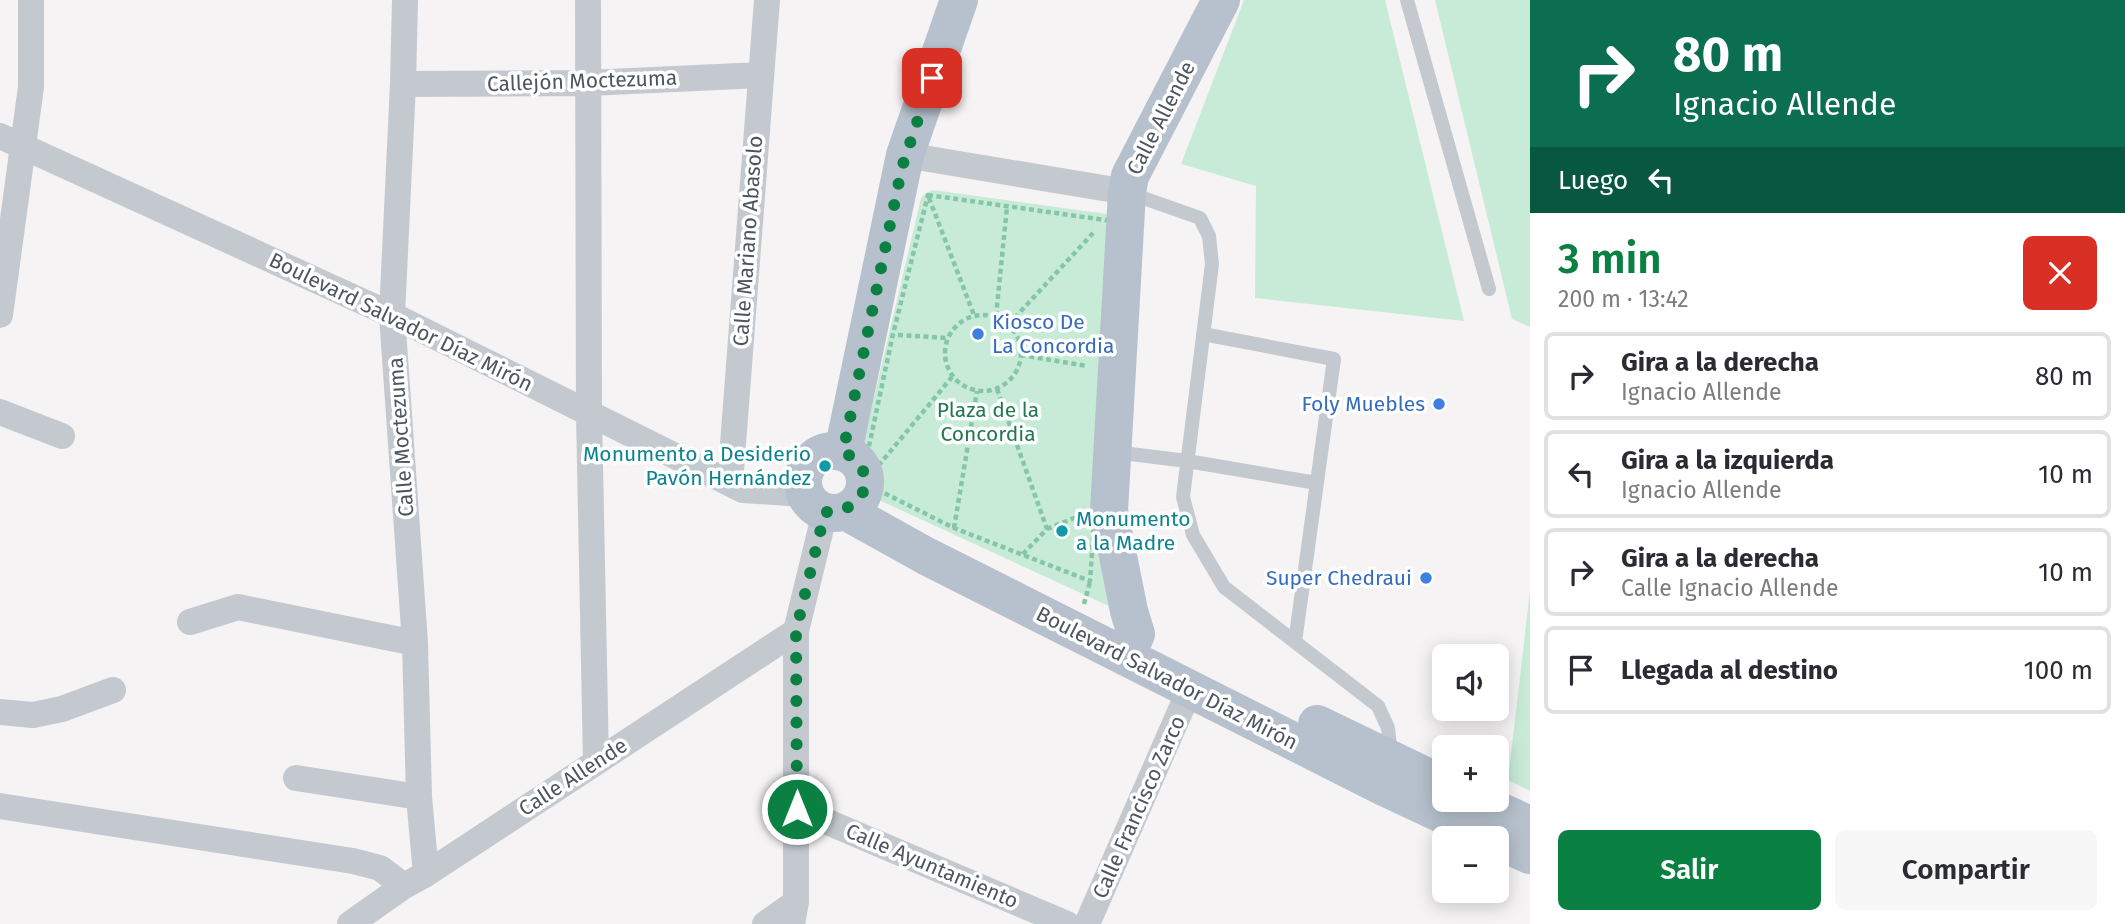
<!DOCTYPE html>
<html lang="es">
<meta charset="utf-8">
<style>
body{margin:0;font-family:"Fira Sans",sans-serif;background:#f7f7f7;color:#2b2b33;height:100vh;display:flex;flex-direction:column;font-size:26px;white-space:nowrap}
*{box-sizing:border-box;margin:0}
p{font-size:23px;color:#7c7c81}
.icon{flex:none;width:38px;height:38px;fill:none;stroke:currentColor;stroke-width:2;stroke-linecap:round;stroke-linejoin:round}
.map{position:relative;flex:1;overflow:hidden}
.sheet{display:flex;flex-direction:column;background:#fff;width:595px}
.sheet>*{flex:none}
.guide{background:#0b6e4f;color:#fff;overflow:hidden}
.tools{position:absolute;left:1432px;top:644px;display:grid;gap:14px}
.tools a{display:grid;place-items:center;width:77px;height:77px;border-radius:10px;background:#fff;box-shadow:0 4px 18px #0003;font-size:35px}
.pin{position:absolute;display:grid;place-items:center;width:60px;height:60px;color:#fff;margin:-30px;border-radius:14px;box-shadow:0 4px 10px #0006}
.me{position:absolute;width:77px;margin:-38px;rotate:0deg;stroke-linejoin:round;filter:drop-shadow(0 0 5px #0008)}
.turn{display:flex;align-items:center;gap:24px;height:147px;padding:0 28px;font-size:32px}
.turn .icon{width:91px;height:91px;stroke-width:2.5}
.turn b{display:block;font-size:49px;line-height:60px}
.then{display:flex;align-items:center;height:66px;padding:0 28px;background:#0003;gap:14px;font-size:26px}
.round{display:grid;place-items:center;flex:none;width:74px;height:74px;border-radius:10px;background:#f7f7f7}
.headline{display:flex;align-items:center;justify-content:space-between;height:119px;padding:0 28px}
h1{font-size:42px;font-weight:600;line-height:52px;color:#0b8043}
.button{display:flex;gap:14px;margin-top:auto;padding:14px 28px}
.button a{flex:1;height:80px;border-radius:10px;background:#0b8043;color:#fff;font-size:28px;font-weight:600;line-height:80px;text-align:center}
.button a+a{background:#f7f7f7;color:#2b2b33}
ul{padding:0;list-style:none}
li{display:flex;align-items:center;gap:21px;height:88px;margin:0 14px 10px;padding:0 14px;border:4px solid #e1e1e2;border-radius:10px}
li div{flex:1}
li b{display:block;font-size:26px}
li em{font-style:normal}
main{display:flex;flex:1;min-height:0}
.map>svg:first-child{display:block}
</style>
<main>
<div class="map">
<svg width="1530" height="924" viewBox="0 0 1530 924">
<rect width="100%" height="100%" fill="#f5f3f3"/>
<path fill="#c8ebd7" d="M1244,0H1385L1464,321L1255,298L1256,186L1181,164Z
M1435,0H1530V327L1512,319Z
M933,190L1107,214L1111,607L879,500C853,482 860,467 864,440L921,198L926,193Z
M1530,591V791L1508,780Z"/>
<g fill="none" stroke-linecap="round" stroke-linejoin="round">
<path stroke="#84c6a7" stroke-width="4.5" stroke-dasharray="5 3.5" stroke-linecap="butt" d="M928,195L1112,221L1105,369L1090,581L954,528L878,490L869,477L866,460L893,334Z
M929,198L974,315
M945 353a38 38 0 1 1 76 0a38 38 0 1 1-76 0Z
M996,316L1007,207
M1009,324L1094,232
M898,335L947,338
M1021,355L1087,366
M997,389L1047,529L1022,555
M868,475L869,477L952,377
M954,528L977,391
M1047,529L1079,516
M1084,604L1090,582"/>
<path stroke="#c3c9cf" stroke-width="14" d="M1407,0L1489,289
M1129,193L1200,218L1209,236L1212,264L1183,497L1193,535L1224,587L1378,706L1388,728L1391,755
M1203,334L1334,359L1295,642
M1114,452L1187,461L1317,483"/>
<path stroke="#c3c9cf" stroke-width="26" d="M405,0L403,84L392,315L415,643L419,797L426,874
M588,0L589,414L596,762
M403,84L588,83L761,75
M0,136L392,315L743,490L805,494
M905,155L1127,192
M0,315L31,87V0
M0,412L62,436
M730,483L767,0
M190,622L238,607L415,643
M0,712L33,715L62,709L113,690
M296,778L419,797
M0,806L353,861L380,868L404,886
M797,809L1067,924
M350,924L404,886L426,874L796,631
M765,924L796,902
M792,924L796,902V631L825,512
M1087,924L1190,689"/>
<path stroke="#b6c1cd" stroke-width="38" d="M803 482a31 31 0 1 1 62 0a31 31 0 1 1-62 0Z
M843,452L905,155L959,0
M845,511L926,556L1382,786L1493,838
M1126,657L1136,634L1129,611L1109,511L1127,192L1130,176L1221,0
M1317,724L1444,785
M1475,800L1530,825
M1496,840L1530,855"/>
</g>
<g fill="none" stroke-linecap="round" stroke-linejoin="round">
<path stroke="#0b8043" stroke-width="12" stroke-dasharray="0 21.6" d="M797,809L796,631L825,512C867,513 881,470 843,452L902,167L932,78"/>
</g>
<g fill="#3f7fe0" stroke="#fff" stroke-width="2.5">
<circle cx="978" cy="334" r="7"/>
<circle cx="1439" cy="404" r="7"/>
<circle cx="1426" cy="578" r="7"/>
</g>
<g fill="#0f9aa8" stroke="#fff" stroke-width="2.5">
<circle cx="825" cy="466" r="7"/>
<circle cx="1062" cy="531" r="7"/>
</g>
<g text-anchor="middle" stroke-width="7" stroke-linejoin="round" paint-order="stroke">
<g font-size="21" fill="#4d555e" stroke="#fff">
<text transform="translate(582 81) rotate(-2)" y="7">Callejón Moctezuma</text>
<text transform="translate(1161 118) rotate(-63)" y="7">Calle Allende</text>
<text transform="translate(748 241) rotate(-86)" y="7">Calle Mariano Abasolo</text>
<text transform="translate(401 322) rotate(26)" y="7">Boulevard Salvador Díaz Mirón</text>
<text transform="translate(401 437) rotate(-94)" y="7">Calle Moctezuma</text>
<text transform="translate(1167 678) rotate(27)" y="7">Boulevard Salvador Díaz Mirón</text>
<text transform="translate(573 777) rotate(-33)" y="7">Calle Allende</text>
<text transform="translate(1139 807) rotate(-66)" y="7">Calle Francisco Zarco</text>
<text transform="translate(932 866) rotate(23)" y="7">Calle Ayuntamiento</text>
</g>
<g font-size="21" fill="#366cbe" stroke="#fff" text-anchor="end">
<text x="992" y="329" text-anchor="start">Kiosco De<tspan x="992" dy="24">La Concordia</tspan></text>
<text x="1425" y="411">Foly Muebles</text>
<text x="1412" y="585">Super Chedraui</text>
</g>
<g font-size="21" fill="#247850" stroke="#fff">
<text x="988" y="417">Plaza de la<tspan x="988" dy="24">Concordia</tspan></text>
</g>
<g font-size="21" fill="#0d838f" stroke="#fff" text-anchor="end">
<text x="811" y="461">Monumento a Desiderio<tspan x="811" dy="24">Pavón Hernández</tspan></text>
<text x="1076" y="526" text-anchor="start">Monumento<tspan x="1076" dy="24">a la Madre</tspan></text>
</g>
</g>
</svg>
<div class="tools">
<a><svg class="icon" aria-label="sound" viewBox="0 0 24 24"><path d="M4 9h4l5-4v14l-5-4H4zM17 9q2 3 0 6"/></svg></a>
<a>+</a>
<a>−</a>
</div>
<div class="pin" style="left:932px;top:78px;background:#d93025"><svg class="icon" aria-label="arrive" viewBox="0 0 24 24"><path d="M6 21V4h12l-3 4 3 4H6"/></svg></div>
<svg class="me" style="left:797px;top:809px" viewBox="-20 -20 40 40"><circle r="17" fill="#0b8043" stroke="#fff" stroke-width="3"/><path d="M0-11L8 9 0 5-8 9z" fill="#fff"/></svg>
</div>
<section class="sheet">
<div class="guide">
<div class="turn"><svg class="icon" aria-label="right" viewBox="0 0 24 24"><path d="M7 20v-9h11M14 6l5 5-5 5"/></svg><div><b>80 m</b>Ignacio Allende</div></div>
<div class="then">Luego<svg class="icon" aria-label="left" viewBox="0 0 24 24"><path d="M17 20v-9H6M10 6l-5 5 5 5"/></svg></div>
</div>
<div class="headline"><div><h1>3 min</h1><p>200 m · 13:42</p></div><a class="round" style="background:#d93025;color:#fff"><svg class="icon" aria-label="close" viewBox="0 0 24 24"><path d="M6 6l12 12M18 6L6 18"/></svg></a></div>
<ul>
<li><svg class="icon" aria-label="right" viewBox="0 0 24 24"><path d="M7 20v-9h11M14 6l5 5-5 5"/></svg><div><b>Gira a la derecha</b><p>Ignacio Allende</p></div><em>80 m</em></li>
<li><svg class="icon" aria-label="left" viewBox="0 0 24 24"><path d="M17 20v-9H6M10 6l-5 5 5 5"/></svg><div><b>Gira a la izquierda</b><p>Ignacio Allende</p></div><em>10 m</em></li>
<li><svg class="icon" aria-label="right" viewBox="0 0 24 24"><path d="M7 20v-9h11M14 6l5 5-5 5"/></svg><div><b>Gira a la derecha</b><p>Calle Ignacio Allende</p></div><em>10 m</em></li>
<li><svg class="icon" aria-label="arrive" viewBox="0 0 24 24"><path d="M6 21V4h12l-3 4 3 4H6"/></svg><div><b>Llegada al destino</b></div><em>100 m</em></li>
</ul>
<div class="button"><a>Salir</a><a>Compartir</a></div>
</section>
</main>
